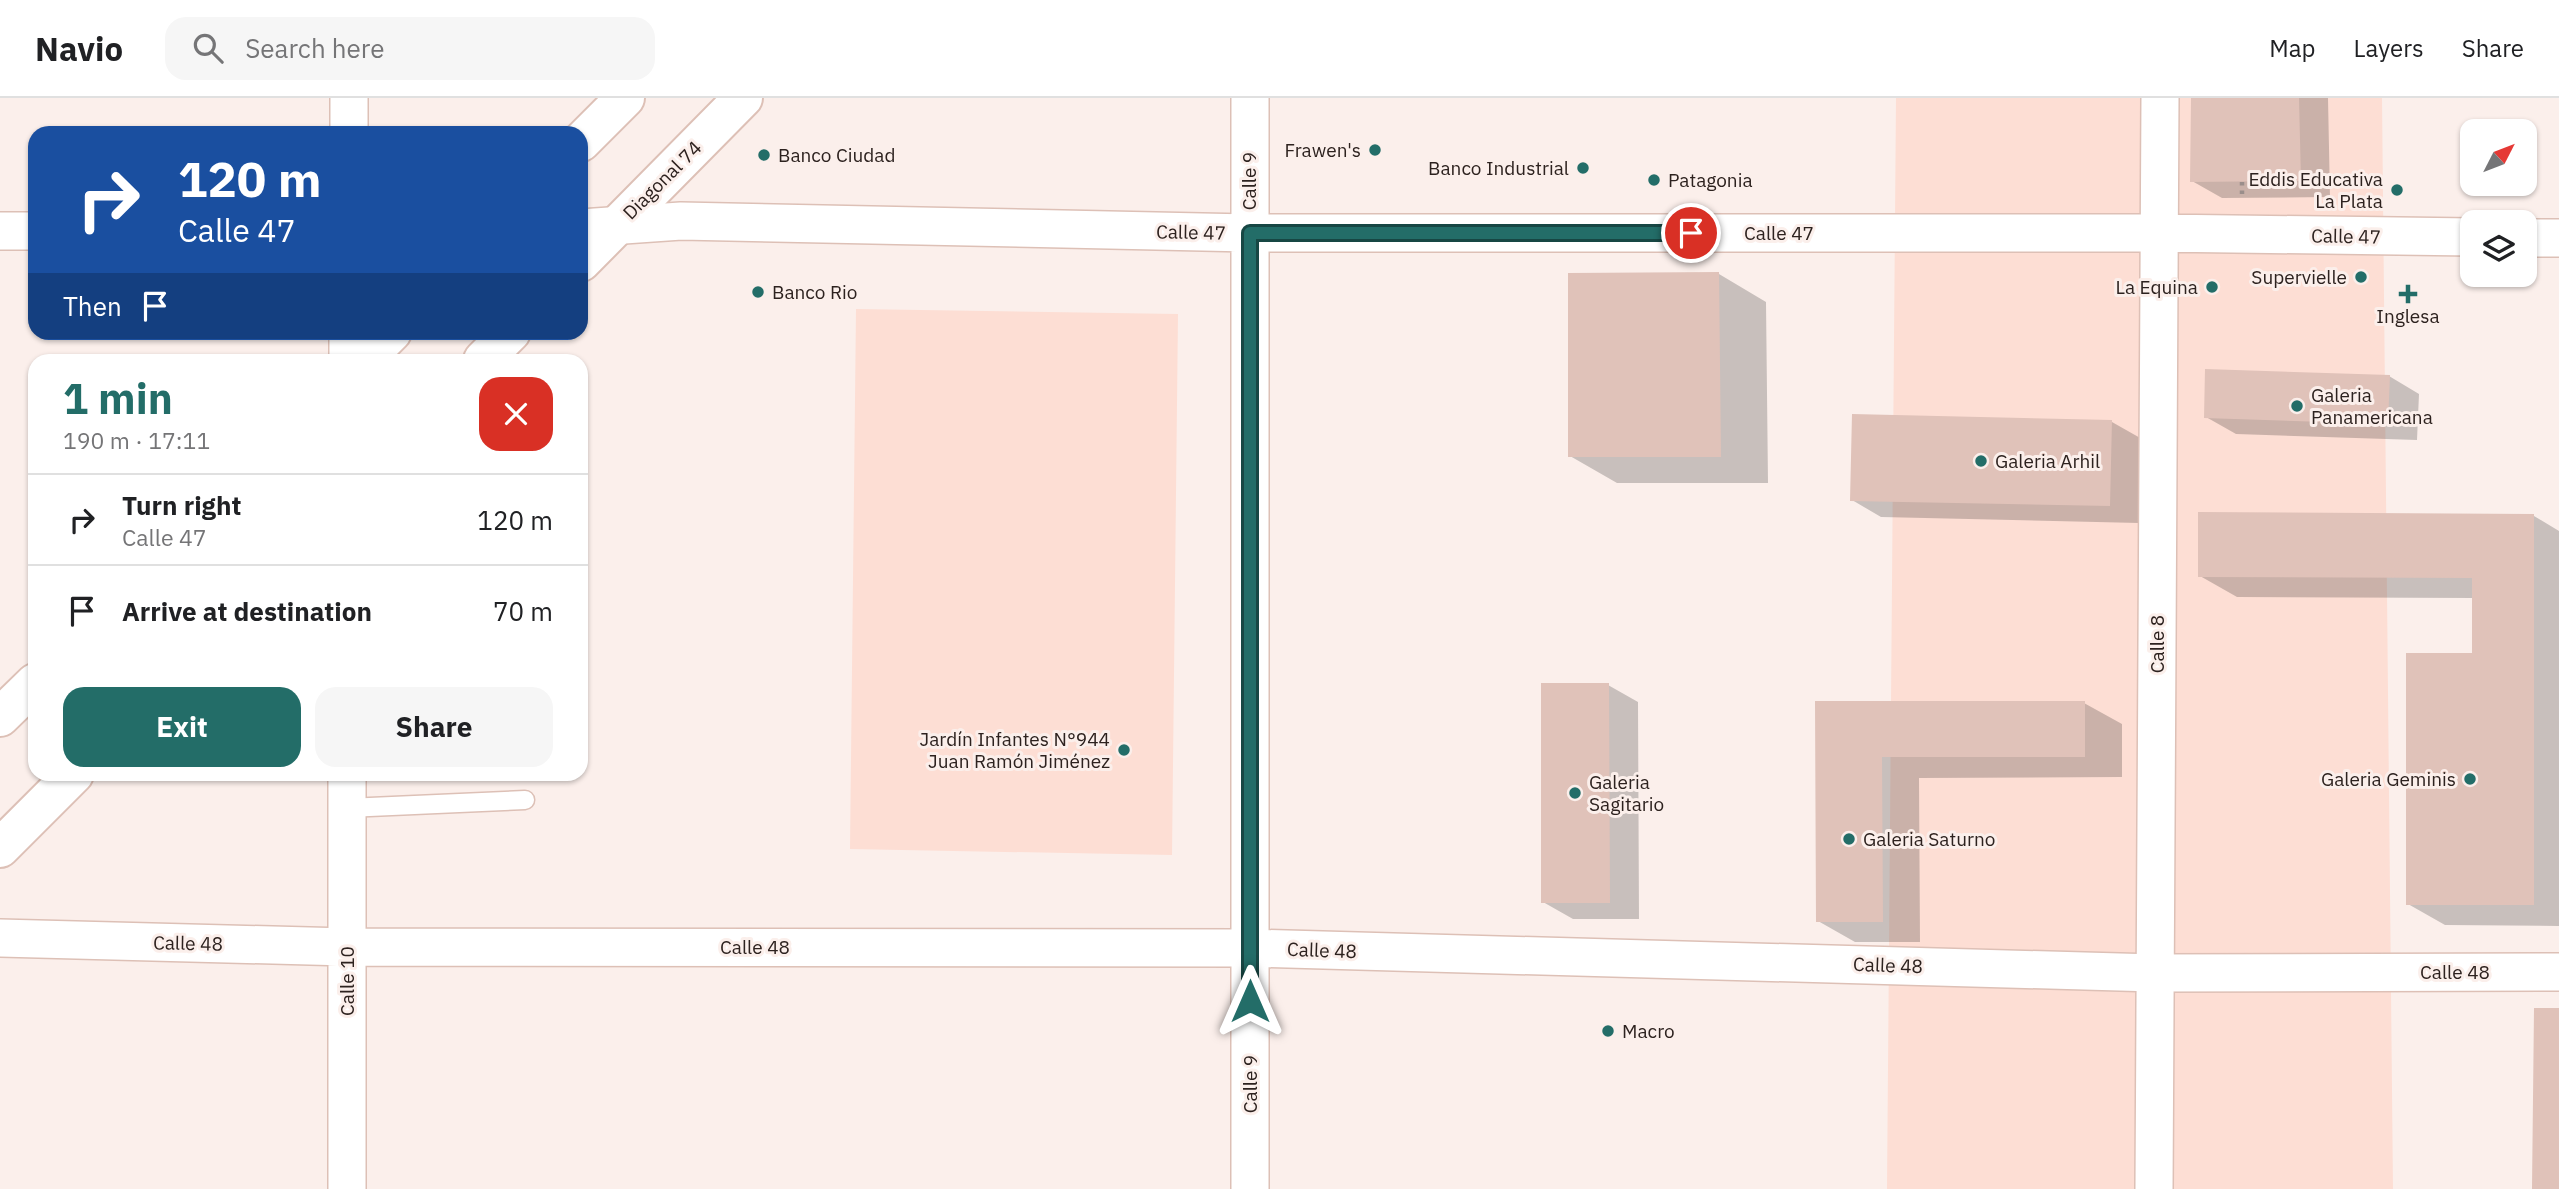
<!DOCTYPE html>
<meta charset="utf-8">
<style>
body{margin:0;font-family:"IBM Plex Sans",sans-serif;background:#f6f6f6;color:#202124;height:100vh;display:flex;flex-direction:column;font-size:26px;white-space:nowrap}
*{box-sizing:border-box;margin:0}
p{font-size:23px;color:#757577}
.icon{flex:none;width:38px;height:38px;fill:none;stroke:currentColor;stroke-width:2;stroke-linecap:round;stroke-linejoin:round}
.map{position:relative;flex:1;overflow:hidden}
.sheet{position:absolute;left:28px;top:256px;width:560px;height:427px;display:flex;flex-direction:column;background:#fff;border-radius:21px;box-shadow:0 2px 5px #0004}
.sheet>*{flex:none}
.banner{position:absolute;left:28px;top:28px;width:560px;height:214px;border-radius:21px;box-shadow:0 2px 5px #0004;background:#1a4fa0;color:#fff;overflow:hidden}
.needle{width:46px;rotate:48deg}
.fabs{position:absolute;left:2460px;top:21px;display:grid;gap:14px}
.fabs a{display:grid;place-items:center;width:77px;height:77px;border-radius:14px;background:#fff;box-shadow:0 2px 5px #0004;font-size:35px}
.pin{position:absolute;display:grid;place-items:center;width:60px;height:60px;color:#fff;margin:-30px;border:4px solid #fff;border-radius:50%;box-shadow:0 2px 7px #0007}
.me{position:absolute;width:77px;margin:-38px;rotate:0deg;stroke-linejoin:round;filter:drop-shadow(0 0 5px #0008)}
.turn{display:flex;align-items:center;gap:24px;height:147px;padding:0 35px;font-size:32px}
.turn .icon{width:91px;height:91px;stroke-width:2.5}
.turn b{display:block;font-size:49px;line-height:60px}
.then{display:flex;align-items:center;height:66px;padding:0 35px;background:#0003;gap:14px;font-size:26px}
.round{display:grid;place-items:center;flex:none;width:74px;height:74px;border-radius:21px;background:#f6f6f6}
.head{display:flex;align-items:center;justify-content:space-between;height:119px;padding:0 35px}
h1{font-size:42px;font-weight:800;line-height:52px;color:#236d68}
.cta{display:flex;gap:14px;margin-top:auto;padding:14px 35px}
.cta a{flex:1;height:80px;border-radius:21px;background:#236d68;color:#fff;font-size:28px;font-weight:800;line-height:80px;text-align:center}
.cta a+a{background:#f6f6f6;color:#202124}
ul{padding:0;list-style:none}
li{display:flex;align-items:center;gap:21px;height:91px;padding:0 35px;border-top:2px solid #e0e0e0}
li div{flex:1}
li b{display:block;font-size:26px}
li em{font-style:normal}
header{display:flex;align-items:center;gap:42px;box-sizing:border-box;height:98px;padding:0 35px;background:#fff;border-bottom:2px solid #e0e0e0}
header strong{font-size:33px}
nav{display:flex;gap:38px;margin-inline-start:auto;font-size:24px}
.search{width:490px;height:63px;background:#f6f6f6;display:flex;align-items:center;gap:18px;box-sizing:border-box;padding:0 24px;border-radius:21px;color:#757577;font-size:26px}
.map>svg:first-child{display:block}
</style>
<header>
<strong>Navio</strong>
<div class="search"><svg class="icon" aria-label="search" viewBox="0 0 24 24"><circle cx="10" cy="10" r="6"/><path d="M15 15l6 6"/></svg>Search here</div>
<nav><a>Map</a><a>Layers</a><a>Share</a></nav>
</header>
<div class="map">
<svg width="2559" height="1091" viewBox="0 0 2559 1091">
<rect width="100%" height="100%" fill="#fbefeb"/>
<path fill="#fdded4" d="M1896,0H2382L2393,1091H1887Z
M856,211L1178,216L1172,757L850,751Z"/>
<path fill="#0003" d="M2193,0H2328L2330,99L2222,100L2192,83Z
M1719,176L1766,204L1768,385H1617L1570,358Z
M2389,278L2419,296L2417,342L2236,336L2206,319Z
M2112,324L2142,341L2139,425L1881,419L1852,402Z
M2534,418L2559,433V828L2445,827L2408,806L2474,557V500L2237,499L2200,478Z
M1608,587L1638,604L1639,821H1573L1543,804Z
M1817,605H2084L2122,626V679L1919,680L1920,844H1855L1818,823Z"/>
<path fill="#e0c2b9" d="M2191,0H2299L2301,83L2190,84Z
M1719,174L1721,359H1568V175Z
M2205,271L2390,277L2388,326L2204,320Z
M1852,316L2112,322L2110,408L1850,403Z
M2198,414L2534,416V807H2406V555H2472V480L2198,479Z
M1541,585H1609L1610,805H1541Z
M1815,603H2085V659H1882L1883,824H1816Z
M2534,910H2559V1091H2532Z"/>
<g fill="none" stroke-linecap="round" stroke-linejoin="round">
<defs>
<path id="service" d="M347,710L525,702"/>
<path id="minor" d="M349,35V0
M581,130L681,123L1249,135H2159L2473,139
M0,133H35
M2525,140H2559
M348,262V234
M347,676V1091
M0,840L347,849L1249,850L2155,875L2559,874
M1250,1091V0
M2154,1091L2160,0"/>
<path id="primary" d="M581,44L625,0
M581,164L743,0
M364,262L392,234
M483,262L511,234
M0,619L35,585
M0,750L74,676"/>
</defs>
<use href="#service" stroke="#ddc0b6" stroke-width="21"/>
<use href="#minor" stroke="#ddc0b6" stroke-width="40"/>
<use href="#primary" stroke="#ddc0b6" stroke-width="42"/>
<path stroke="#9a8e8b" stroke-width="4.5" stroke-dasharray="3.5 5" stroke-linecap="butt" d="M2242,84V97"/>
<use href="#service" stroke="#fff" stroke-width="18"/>
<use href="#minor" stroke="#fff" stroke-width="37"/>
<use href="#primary" stroke="#fff" stroke-width="38"/>
</g>
<g fill="none" stroke-linecap="round" stroke-linejoin="round">
<defs>
<path id="route" d="M1250,903V135H1691"/>
</defs>
<use href="#route" stroke="#174744" stroke-width="18"/>
<use href="#route" stroke="#236d68" stroke-width="12"/>
</g>
<g fill="#236d68" stroke="#fbefeb" stroke-width="2.5">
<circle cx="1375" cy="52" r="7"/>
<circle cx="764" cy="57" r="7"/>
<circle cx="1583" cy="70" r="7"/>
<circle cx="1654" cy="82" r="7"/>
<circle cx="2397" cy="92" r="7"/>
<circle cx="2361" cy="179" r="7"/>
<circle cx="2212" cy="189" r="7"/>
<circle cx="758" cy="194" r="7"/>
<path d="M2404.5 185.5h7v7h7v7h-7v7h-7v-7h-7v-7h7z"/>
<circle cx="2297" cy="308" r="7"/>
<circle cx="1981" cy="363" r="7"/>
<circle cx="1124" cy="652" r="7"/>
<circle cx="2470" cy="681" r="7"/>
<circle cx="1575" cy="695" r="7"/>
<circle cx="1849" cy="741" r="7"/>
<circle cx="1608" cy="933" r="7"/>
</g>
<g text-anchor="middle" stroke-width="6" stroke-linejoin="round" paint-order="stroke">
<g font-size="19" fill="#2d221f" stroke="#fbefeb" text-anchor="start">
<text x="1361" y="59" text-anchor="end">Frawen's</text>
<text x="778" y="64">Banco Ciudad</text>
<text x="1569" y="77" text-anchor="end">Banco Industrial</text>
<text x="2383" y="88" text-anchor="end">Eddis Educativa<tspan x="2383" dy="22">La Plata</tspan></text>
<text x="1668" y="89">Patagonia</text>
<text x="2347" y="186" text-anchor="end">Supervielle</text>
<text x="2198" y="196" text-anchor="end">La Equina</text>
<text x="772" y="201">Banco Rio</text>
<text x="2408" y="225" text-anchor="middle">Inglesa</text>
<text x="2311" y="304">Galeria<tspan x="2311" dy="22">Panamericana</tspan></text>
<text x="1995" y="370">Galeria Arhil</text>
<text x="1110" y="648" text-anchor="end">Jardín Infantes N°944<tspan x="1110" dy="22">Juan Ramón Jiménez</tspan></text>
<text x="2456" y="688" text-anchor="end">Galeria Geminis</text>
<text x="1589" y="691">Galeria<tspan x="1589" dy="22">Sagitario</tspan></text>
<text x="1863" y="748">Galeria Saturno</text>
<text x="1622" y="940">Macro</text>
</g>
<g font-size="19" fill="#2d221f" stroke="#fbefeb">
<text transform="translate(662 82) rotate(-45)" y="7">Diagonal 74</text>
<text transform="translate(1249 83) rotate(-90)" y="7">Calle 9</text>
<text transform="translate(1191 134) rotate(1)" y="7">Calle 47</text>
<text x="1779" y="142">Calle 47</text>
<text transform="translate(2346 138) rotate(1)" y="7">Calle 47</text>
<text transform="translate(2157 546) rotate(-90)" y="7">Calle 8</text>
<text transform="translate(188 845) rotate(1)" y="7">Calle 48</text>
<text x="755" y="856">Calle 48</text>
<text transform="translate(1322 852) rotate(2)" y="7">Calle 48</text>
<text transform="translate(1888 867) rotate(2)" y="7">Calle 48</text>
<text x="2455" y="881">Calle 48</text>
<text transform="translate(347 883) rotate(-90)" y="7">Calle 10</text>
<text transform="translate(1250 986) rotate(-90)" y="7">Calle 9</text>
</g>
</g>
</svg>
<div class="fabs">
<a><svg class="needle" viewBox="-14 -14 28 28"><path d="M0-13l5 13h-10z" fill="#e53935"/><path d="M0 13l5-13h-10z" fill="#757577"/></svg></a>
<a><svg class="icon" aria-label="layers" viewBox="0 0 24 24"><path d="M12 4l9 5-9 5-9-5zM3 14l9 5 9-5"/></svg></a>
</div>
<div class="pin" style="left:1691px;top:135px;background:#d93025"><svg class="icon" aria-label="arrive" viewBox="0 0 24 24"><path d="M6 21V4h12l-3 4 3 4H6"/></svg></div>
<svg class="me" style="left:1250px;top:903px" viewBox="-20 -20 40 40"><path d="M0-17L14 15 0 8-14 15z" fill="#236d68" stroke="#fff" stroke-width="4"/></svg>
<div class="banner">
<div class="turn"><svg class="icon" aria-label="right" viewBox="0 0 24 24"><path d="M7 20v-9h11M14 6l5 5-5 5"/></svg><div><b>120 m</b>Calle 47</div></div>
<div class="then">Then<svg class="icon" aria-label="arrive" viewBox="0 0 24 24"><path d="M6 21V4h12l-3 4 3 4H6"/></svg></div>
</div>
<section class="sheet">
<div class="head"><div><h1>1 min</h1><p>190 m · 17:11</p></div><a class="round" style="background:#d93025;color:#fff"><svg class="icon" aria-label="close" viewBox="0 0 24 24"><path d="M6 6l12 12M18 6L6 18"/></svg></a></div>
<ul>
<li><svg class="icon" aria-label="right" viewBox="0 0 24 24"><path d="M7 20v-9h11M14 6l5 5-5 5"/></svg><div><b>Turn right</b><p>Calle 47</p></div><em>120 m</em></li>
<li><svg class="icon" aria-label="arrive" viewBox="0 0 24 24"><path d="M6 21V4h12l-3 4 3 4H6"/></svg><div><b>Arrive at destination</b></div><em>70 m</em></li>
</ul>
<div class="cta"><a>Exit</a><a>Share</a></div>
</section>
</div>
